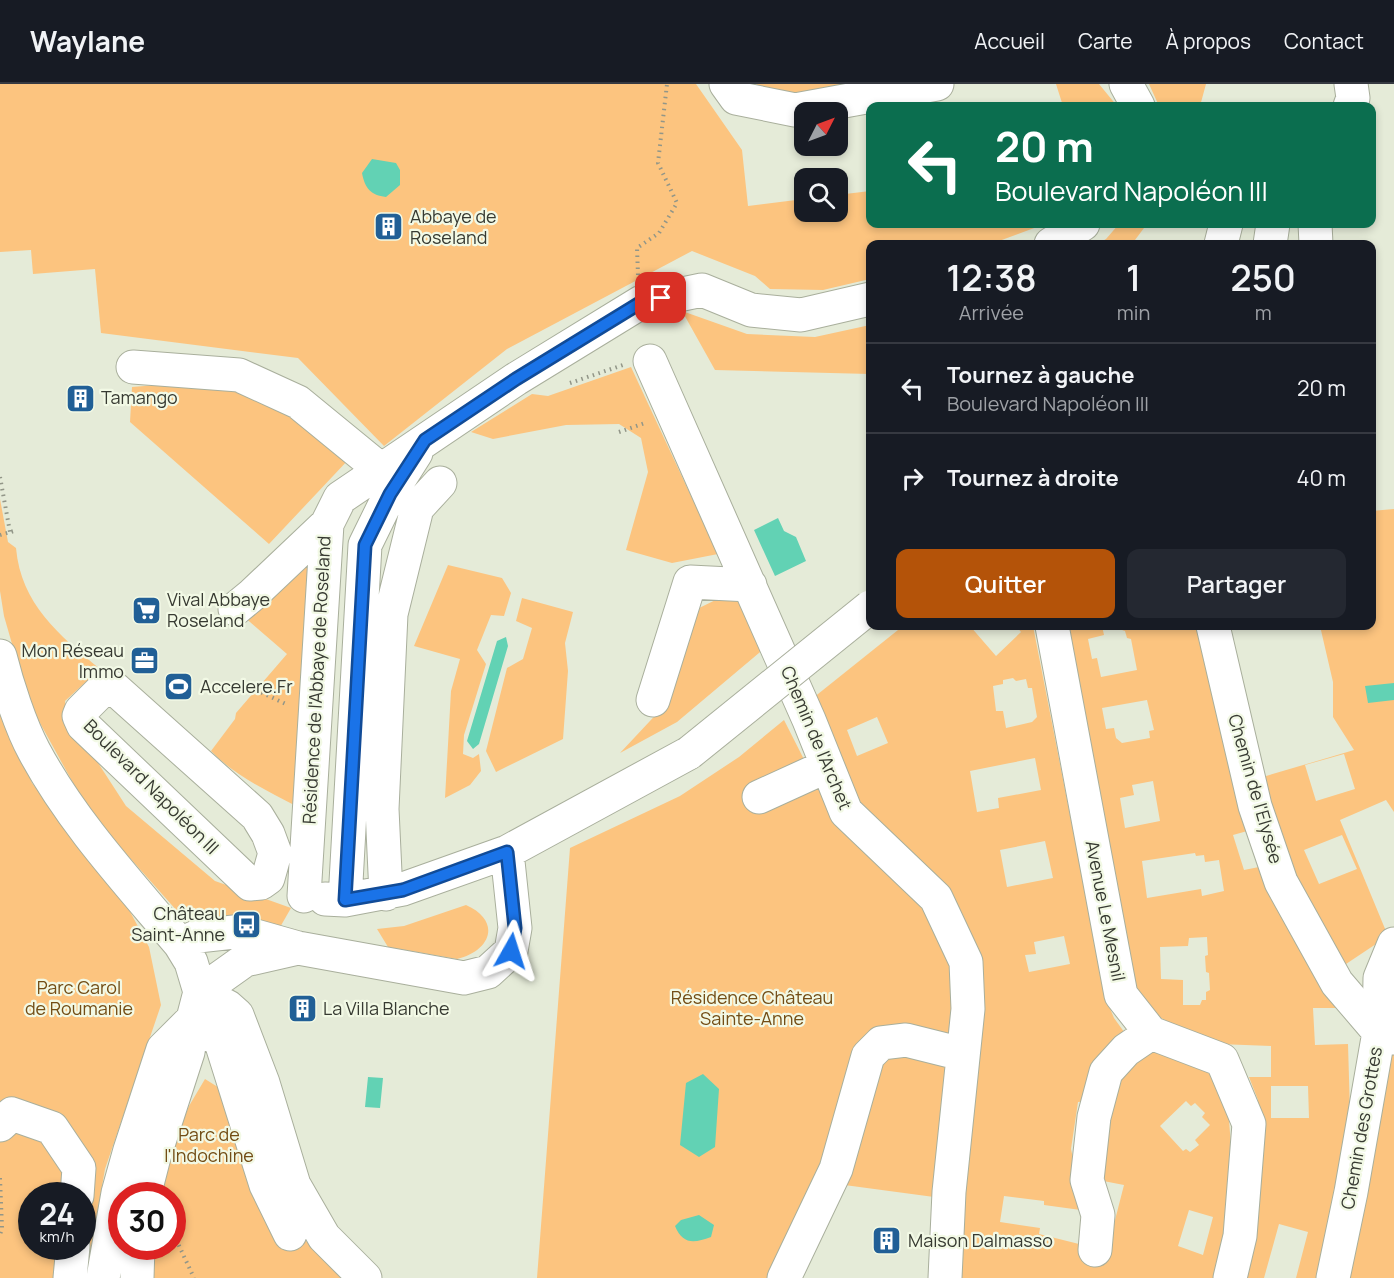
<!DOCTYPE html>
<html lang="fr">
<meta charset="utf-8">
<style>
body{margin:0;font-family:Manrope,sans-serif;background:#242831;color:#f1f3f6;height:100vh;display:flex;flex-direction:column;font-size:22px;white-space:nowrap}
*{box-sizing:border-box;margin:0}
p{font-size:20px;color:#9ea1a6}
.icon{flex:none;width:33px;height:33px;fill:none;stroke:currentColor;stroke-width:2;stroke-linecap:round;stroke-linejoin:round}
.map{position:relative;flex:1;overflow:hidden}
.side{position:absolute;left:866px;top:156px;width:510px;height:390px;display:flex;flex-direction:column;background:#171b24;border-radius:12px;box-shadow:0 3px 9px #0003}
.side>*{flex:none}
.banner{position:absolute;left:866px;top:18px;width:510px;height:126px;border-radius:12px;box-shadow:0 3px 9px #0003;background:#0b6e4f;color:#fff;overflow:hidden}
.needle{width:39px;rotate:48deg}
.fabs{position:absolute;left:794px;top:18px;display:grid;gap:12px}
.fabs a{display:grid;place-items:center;width:54px;height:54px;border-radius:12px;background:#171b24;box-shadow:0 3px 9px #0003;font-size:30px}
.speed{position:absolute;left:18px;top:1098px;display:flex;gap:12px;font-size:30px;font-weight:700;text-align:center}
.speed>*{display:grid;place-content:center;width:78px;height:78px;border-radius:50%;background:#171b24;box-shadow:0 3px 9px #0003;line-height:1}
.speed small{font-size:15px;font-weight:400}
.speed .limit{border:9px solid #d22;background:#fff;color:#111}
.pin{position:absolute;display:grid;place-items:center;width:51px;height:51px;color:#fff;margin:-26px;border-radius:12px;box-shadow:0 3px 9px #0006}
.me{position:absolute;width:66px;margin:-33px;rotate:6deg;stroke-linejoin:round;filter:drop-shadow(0 0 4px #0008)}
.turn{display:flex;align-items:center;gap:21px;height:126px;padding:0 30px;font-size:27px}
.turn .icon{width:78px;height:78px;stroke-width:2.5}
.turn b{display:block;font-size:42px;line-height:51px}
.eta{display:flex;justify-content:space-evenly;align-items:center;height:102px;text-align:center}
.eta b{font-size:36px;font-weight:600;line-height:42px}
.button{display:flex;gap:12px;margin-top:auto;padding:12px 30px}
.button a{flex:1;height:69px;border-radius:12px;background:#b45309;color:#fff;font-size:24px;font-weight:600;line-height:69px;text-align:center}
.button a+a{background:#242831;color:#f1f3f6}
ul{padding:0;list-style:none}
li{display:flex;align-items:center;gap:18px;height:90px;padding:0 30px;border-top:2px solid #363941}
li div{flex:1}
li b{display:block;font-size:22px}
li em{font-style:normal}
header{display:flex;align-items:center;gap:36px;box-sizing:border-box;height:84px;padding:0 30px;background:#171b24;border-bottom:2px solid #363941}
header strong{font-size:28px}
nav{display:flex;gap:33px;margin-inline-start:auto;font-size:21px}
.map>svg:first-child{display:block}
</style>
<header>
<strong>Waylane</strong>
<nav><a>Accueil</a><a>Carte</a><a>À propos</a><a>Contact</a></nav>
</header>
<div class="map">
<svg width="1394" height="1194" viewBox="0 0 1394 1194">
<rect width="100%" height="100%" fill="#e5ebd8"/>
<path fill="#fcc47f" fill-rule="evenodd" d="M0,0H696L742,66L748,122L804,115V128H837V111L870,107V140H1045L991,160H870V195L823,206L770,205L755,192L692,167L507,265L384,362L298,274L101,249L95,185L33,190L31,166L0,168Z
M756,0H854C822,7 785,20 756,0Z
M1056,0H1099L1117,22H1063Z
M1149,0H1206L1200,22H1159Z
M1119,140H1147L1132,160H1097L1106,155Z
M682,227L747,250L815,253L870,241V290L715,286Z
M631,283L718,470L672,479L626,466L648,388L641,354L619,340L566,341L493,355L471,348L532,310L548,312Z
M220,296L295,329L349,375L269,460L130,338L132,303Z
M0,415L8,458L16,464C21,520 59,551 100,585L65,617L67,631L126,722L215,797L291,824L279,845L240,837H186L89,728L29,619L4,532L0,507Z
M1394,425V728L1386,716L1340,736L1388,852L1337,886L1281,759L1256,695L1354,666L1333,633V598L1320,542H1371V427ZM1344,670L1355,705L1316,717L1305,681ZM1342,751L1357,785L1319,800L1304,766Z
M313,467L296,722C266,706 235,692 211,667L235,635L236,629L287,570L242,531Z
M448,481L502,494L511,509L504,532L491,531L477,566L486,580L464,651L463,670L473,674L479,670L481,687L470,701L445,714L451,607L460,575L414,562Z
M734,507L766,563L677,638L620,669L664,622L693,527Z
M522,514L573,528L565,559L568,587L563,655L496,688L486,667L507,584L523,575L532,544L516,537Z
M903,542H970L996,572L1021,548L1016,542H1033L1106,915L1114,934L1127,952L1103,971L1093,993L1088,1017L1078,1018L1071,1065L1077,1093L1091,1123L1083,1175L1104,1179L1124,1101L1093,1095L1107,1007L1153,963L1202,983L1216,996L1227,1011L1232,1074L1225,1152L1216,1194H951L952,1166L964,1117L981,958L970,860L944,805L861,733L813,614ZM1013,594L1016,597L1026,595L1028,604H1032L1037,633L1032,638L1006,644L1003,627H996L993,602L1003,600V596ZM877,633L888,659L857,672L847,646ZM1035,674L1041,706L998,714L999,724L977,728L970,687ZM1045,757L1053,794L1007,803L1000,766ZM1064,852L1070,880L1029,888L1025,871L1036,870L1034,858ZM1186,1017L1191,1022L1195,1019L1205,1029L1202,1033L1210,1041L1195,1056L1199,1061L1190,1068L1186,1065L1183,1067L1160,1042ZM1004,1112L1044,1117V1121L1088,1127L1086,1145H1081L1079,1160L1039,1150L1040,1144L1000,1138ZM1189,1126L1213,1133L1203,1171L1178,1162Z
M1067,542H1102L1104,551L1088,555L1092,575L1097,574L1101,593L1137,586L1131,555L1127,554L1125,547L1119,545L1112,546L1111,542H1208L1258,744L1233,751L1244,786L1259,783L1290,821L1336,924H1313L1315,961L1348,960L1350,1028L1337,1108L1316,1194H1296L1308,1148L1279,1140L1264,1194H1245L1256,1099L1258,1016L1249,993H1271V962L1219,960L1179,944L1147,926L1132,907ZM1147,616L1154,646L1149,647L1150,654L1122,659L1116,654L1114,644L1106,645L1102,624ZM1153,697L1160,737L1125,744L1120,714L1134,711L1132,701ZM1195,769L1196,772L1204,771L1205,778L1219,776L1224,807L1202,812L1201,805L1147,814L1142,777ZM1207,853L1208,871L1205,872L1206,888L1209,889L1210,906L1206,908V916H1202L1200,921H1183V896L1161,895L1160,863L1188,862L1189,854ZM1308,1002L1309,1034H1271V1002Z
M0,625L32,699L127,822L149,863L161,921L105,1085L86,1194H0ZM32,1112H82V1162H32Z
M784,636L819,705L844,745L936,833L957,907L934,1113L837,1100L794,1194H537L570,764L680,712L739,673Z
M466,821C502,837 491,867 457,875L388,863L377,845L404,842Z
M1380,961L1394,965V1194H1340Z
M205,995L229,1010L307,1158L347,1194H150L149,1163L172,1162V1112L152,1111L189,1022Z"/>
<path fill="#62d2b4" d="M372,75L396,79L400,86V101L386,113C371,111 365,105 362,89Z
M778,434L784,447L796,453L806,477L775,492L754,446Z
M506,553L508,562L479,660L473,665L467,657L497,557Z
M1394,599V616L1368,619L1365,602Z
M703,990L719,1005L715,1063L699,1073L680,1061L686,999Z
M368,993L383,994L380,1024L365,1023Z
M699,1131L714,1141L711,1153C694,1159 683,1161 675,1142L681,1136Z"/>
<g fill="none" stroke-linecap="round" stroke-linejoin="round">
<defs>
<path id="minor" d="M726,0L736,14L795,26L937,0
M1126,0L1138,22
M1350,22L1353,14L1351,0
M1315,140L1316,160
M1051,160L1083,140
M1221,160L1226,140
M1270,160L1273,140
M650,277L809,636L846,728L936,814L966,878L968,925L949,1108L945,1194
M133,283L239,291L298,318L381,386
M235,525L252,511L327,440
M1052,542L1121,911L1151,949L1222,976L1249,1040L1240,1152L1230,1194
M1213,542L1255,722L1281,798L1337,899L1379,948L1394,954
M0,572C7,600 20,641 34,667C72,738 128,798 180,860L191,878L200,908L193,935L188,968L154,1073L144,1112
M108,602L115,605L257,732L268,750L275,769L268,794L261,799L250,800L83,641L79,632L81,627L103,605Z
M653,616L690,498L750,501
M759,713L827,682
M386,810L382,725L391,530L417,424L440,399
M304,812L327,440L340,414L516,295L640,219L702,206L751,226L801,231L870,215
M325,815L345,816L403,805L507,768L689,669
M345,816L365,461L390,410L416,369
M180,860L198,852L234,848L252,851L298,864L464,894L488,888L511,867L515,844L507,768
M200,908L228,923L237,931L263,999L294,1101L324,1153L365,1194
M200,908L245,876L294,865
M193,935L221,958L266,1101L290,1150
M0,1041L12,1030L52,1044L79,1084L77,1112
M1095,1166L1098,1131L1087,1096L1094,1033L1106,988L1126,966L1151,949
M70,1194L73,1162
M103,1194L118,1109L130,1066L163,965L193,935
M137,1194L138,1162
M784,1194L836,1085L868,972L881,959L906,956L962,970
M1333,1194L1351,1108L1379,948L1380,894L1394,860"/>
</defs>
<use href="#minor" stroke="#a9af9c" stroke-width="35"/>
<path stroke="#929688" stroke-width="4" stroke-dasharray="1.5 4.5" stroke-linecap="butt" d="M638,191L637,164L659,149L677,119L658,79L667,0
M570,299L623,281
M619,348L645,339
M0,393L10,448
M0,451L14,447
M256,606L288,621
M0,1094L2,1144L0,1151
M173,1120L175,1153L194,1194"/>
<use href="#minor" stroke="#fff" stroke-width="33"/>
<defs>
<path id="minor-bridge" d="M689,669L870,523"/>
</defs>
<use href="#minor-bridge" stroke="#a9af9c" stroke-width="35" stroke-linecap="butt"/>
<use href="#minor-bridge" stroke="#fff" stroke-width="33"/>
</g>
<g fill="none" stroke-linecap="round" stroke-linejoin="round">
<defs>
<path id="route" d="M511,867L515,844L507,768L403,806L345,816L365,461L390,410L425,356L516,295L640,219L661,214"/>
</defs>
<use href="#route" stroke="#114b97" stroke-width="15"/>
<use href="#route" stroke="#1a73e8" stroke-width="10"/>
</g>
<defs>
<symbol id="building-square" viewBox="-11 -11 22 22"><rect x="-9" y="-9" width="18" height="18" rx="4" fill="#215f96" stroke="#f2f9e5"/><path d="M-4-6H4V6H1V3H-1V6H-4ZM-2.5-4.3h1.7v1.8h-1.7ZM.8-4.3h1.7v1.8H.8ZM-2.5-1h1.7V.8h-1.7ZM.8-1h1.7V.8H.8Z" fill="#fff"/></symbol>
<symbol id="supermarket-square" viewBox="-11 -11 22 22"><rect x="-9" y="-9" width="18" height="18" rx="4" fill="#215f96" stroke="#f2f9e5"/><path d="M-6-5.5h2.5l.6 2H6L4.5 2H-2.5L-4.4-4H-6ZM-1.5 3.2a1.3 1.3 0 1 0 .1 0ZM3 3.2a1.3 1.3 0 1 0 .1 0Z" fill="#fff"/></symbol>
<symbol id="office-square" viewBox="-11 -11 22 22"><rect x="-9" y="-9" width="18" height="18" rx="4" fill="#215f96" stroke="#f2f9e5"/><path d="M-6-3h4V-5.5h4V-3h4V5H-6ZM-1-4.5V-3h2v-1.5ZM-6 0V1H6V0Z" fill="#fff"/></symbol>
<symbol id="stadium-square" viewBox="-11 -11 22 22"><rect x="-9" y="-9" width="18" height="18" rx="4" fill="#215f96" stroke="#f2f9e5"/><path d="M0-5a6.5 5 0 1 0 0 10a6.5 5 0 1 0 0-10ZM-3.5-1.8h7v3.6h-7Z" fill="#fff"/></symbol>
<symbol id="bus-square" viewBox="-11 -11 22 22"><rect x="-9" y="-9" width="18" height="18" rx="4" fill="#215f96" stroke="#f2f9e5"/><path d="M-5-6H5V4H4V6H2V4H-2V6H-4V4H-5ZM-3.5-4V0h7V-4ZM-3.5 1.2v1.5H-2V1.2ZM2 1.2v1.5H3.5V1.2Z" fill="#fff"/></symbol>
</defs>
<g fill-rule="evenodd">
<use href="#building-square" x="372" y="126" width="33" height="33"/>
<use href="#building-square" x="64" y="298" width="33" height="33"/>
<use href="#supermarket-square" x="130" y="510" width="33" height="33"/>
<use href="#office-square" x="128" y="560" width="33" height="33"/>
<use href="#stadium-square" x="162" y="586" width="33" height="33"/>
<use href="#bus-square" x="230" y="824" width="33" height="33"/>
<use href="#building-square" x="286" y="908" width="33" height="33"/>
<use href="#building-square" x="870" y="1140" width="33" height="33"/>
</g>
<g text-anchor="middle" stroke-width="4.5" stroke-linejoin="round" paint-order="stroke">
<g font-size="18" fill="#373a32" stroke="#f2f9e5" text-anchor="start">
<text x="410" y="139">Abbaye de<tspan x="410" dy="21">Roseland</tspan></text>
<text x="101" y="320">Tamango</text>
<text x="167" y="522">Vival Abbaye<tspan x="167" dy="21">Roseland</tspan></text>
<text x="124" y="573" text-anchor="end">Mon Réseau<tspan x="124" dy="21">Immo</tspan></text>
<text x="200" y="609">Accelere.Fr</text>
<text x="225" y="836" text-anchor="end">Château<tspan x="225" dy="21">Saint-Anne</tspan></text>
<text x="323" y="931">La Villa Blanche</text>
<text x="908" y="1163">Maison Dalmasso</text>
</g>
<g font-size="18" fill="#373a32" stroke="#f2f9e5">
<text transform="translate(317 596) rotate(-87)" y="6">Résidence de l'Abbaye de Roseland</text>
<text transform="translate(816 654) rotate(67)" y="6">Chemin de l'Archet</text>
<text transform="translate(151 703) rotate(45)" y="6">Boulevard Napoléon III</text>
<text transform="translate(1255 705) rotate(74)" y="6">Chemin de l'Elysée</text>
<text transform="translate(1105 827) rotate(79)" y="6">Avenue Le Mesnil</text>
<text transform="translate(1362 1044) rotate(-80)" y="6">Chemin des Grottes</text>
</g>
<g font-size="18" fill="#734d15" stroke="#f2f9e5">
<text x="79" y="910">Parc Carol<tspan x="79" dy="21">de Roumanie</tspan></text>
<text x="752" y="920">Résidence Château<tspan x="752" dy="21">Sainte-Anne</tspan></text>
<text x="209" y="1057">Parc de<tspan x="209" dy="21">l'Indochine</tspan></text>
</g>
</g>
</svg>
<div class="fabs">
<a><svg class="needle" viewBox="-14 -14 28 28"><path d="M0-13l5 13h-10z" fill="#e53935"/><path d="M0 13l5-13h-10z" fill="#9ea1a6"/></svg></a>
<a><svg class="icon" aria-label="search" viewBox="0 0 24 24"><circle cx="10" cy="10" r="6"/><path d="M15 15l6 6"/></svg></a>
</div>
<div class="speed"><div>24<small>km/h</small></div><div class="limit">30</div></div>
<div class="pin" style="left:661px;top:214px;background:#d93025"><svg class="icon" aria-label="arrive" viewBox="0 0 24 24"><path d="M6 21V4h12l-3 4 3 4H6"/></svg></div>
<svg class="me" style="left:511px;top:867px" viewBox="-20 -20 40 40"><path d="M0-17L14 15 0 8-14 15z" fill="#1a73e8" stroke="#fff" stroke-width="4"/></svg>
<div class="banner">
<div class="turn"><svg class="icon" aria-label="left" viewBox="0 0 24 24"><path d="M17 20v-9H6M10 6l-5 5 5 5"/></svg><div><b>20 m</b>Boulevard Napoléon III</div></div>
</div>
<section class="side">
<div class="eta">
<div><b>12:38</b><p>Arrivée</p></div>
<div><b>1</b><p>min</p></div>
<div><b>250</b><p>m</p></div>
</div>
<ul>
<li><svg class="icon" aria-label="left" viewBox="0 0 24 24"><path d="M17 20v-9H6M10 6l-5 5 5 5"/></svg><div><b>Tournez à gauche</b><p>Boulevard Napoléon III</p></div><em>20 m</em></li>
<li><svg class="icon" aria-label="right" viewBox="0 0 24 24"><path d="M7 20v-9h11M14 6l5 5-5 5"/></svg><div><b>Tournez à droite</b></div><em>40 m</em></li>
</ul>
<div class="button"><a>Quitter</a><a>Partager</a></div>
</section>
</div>
